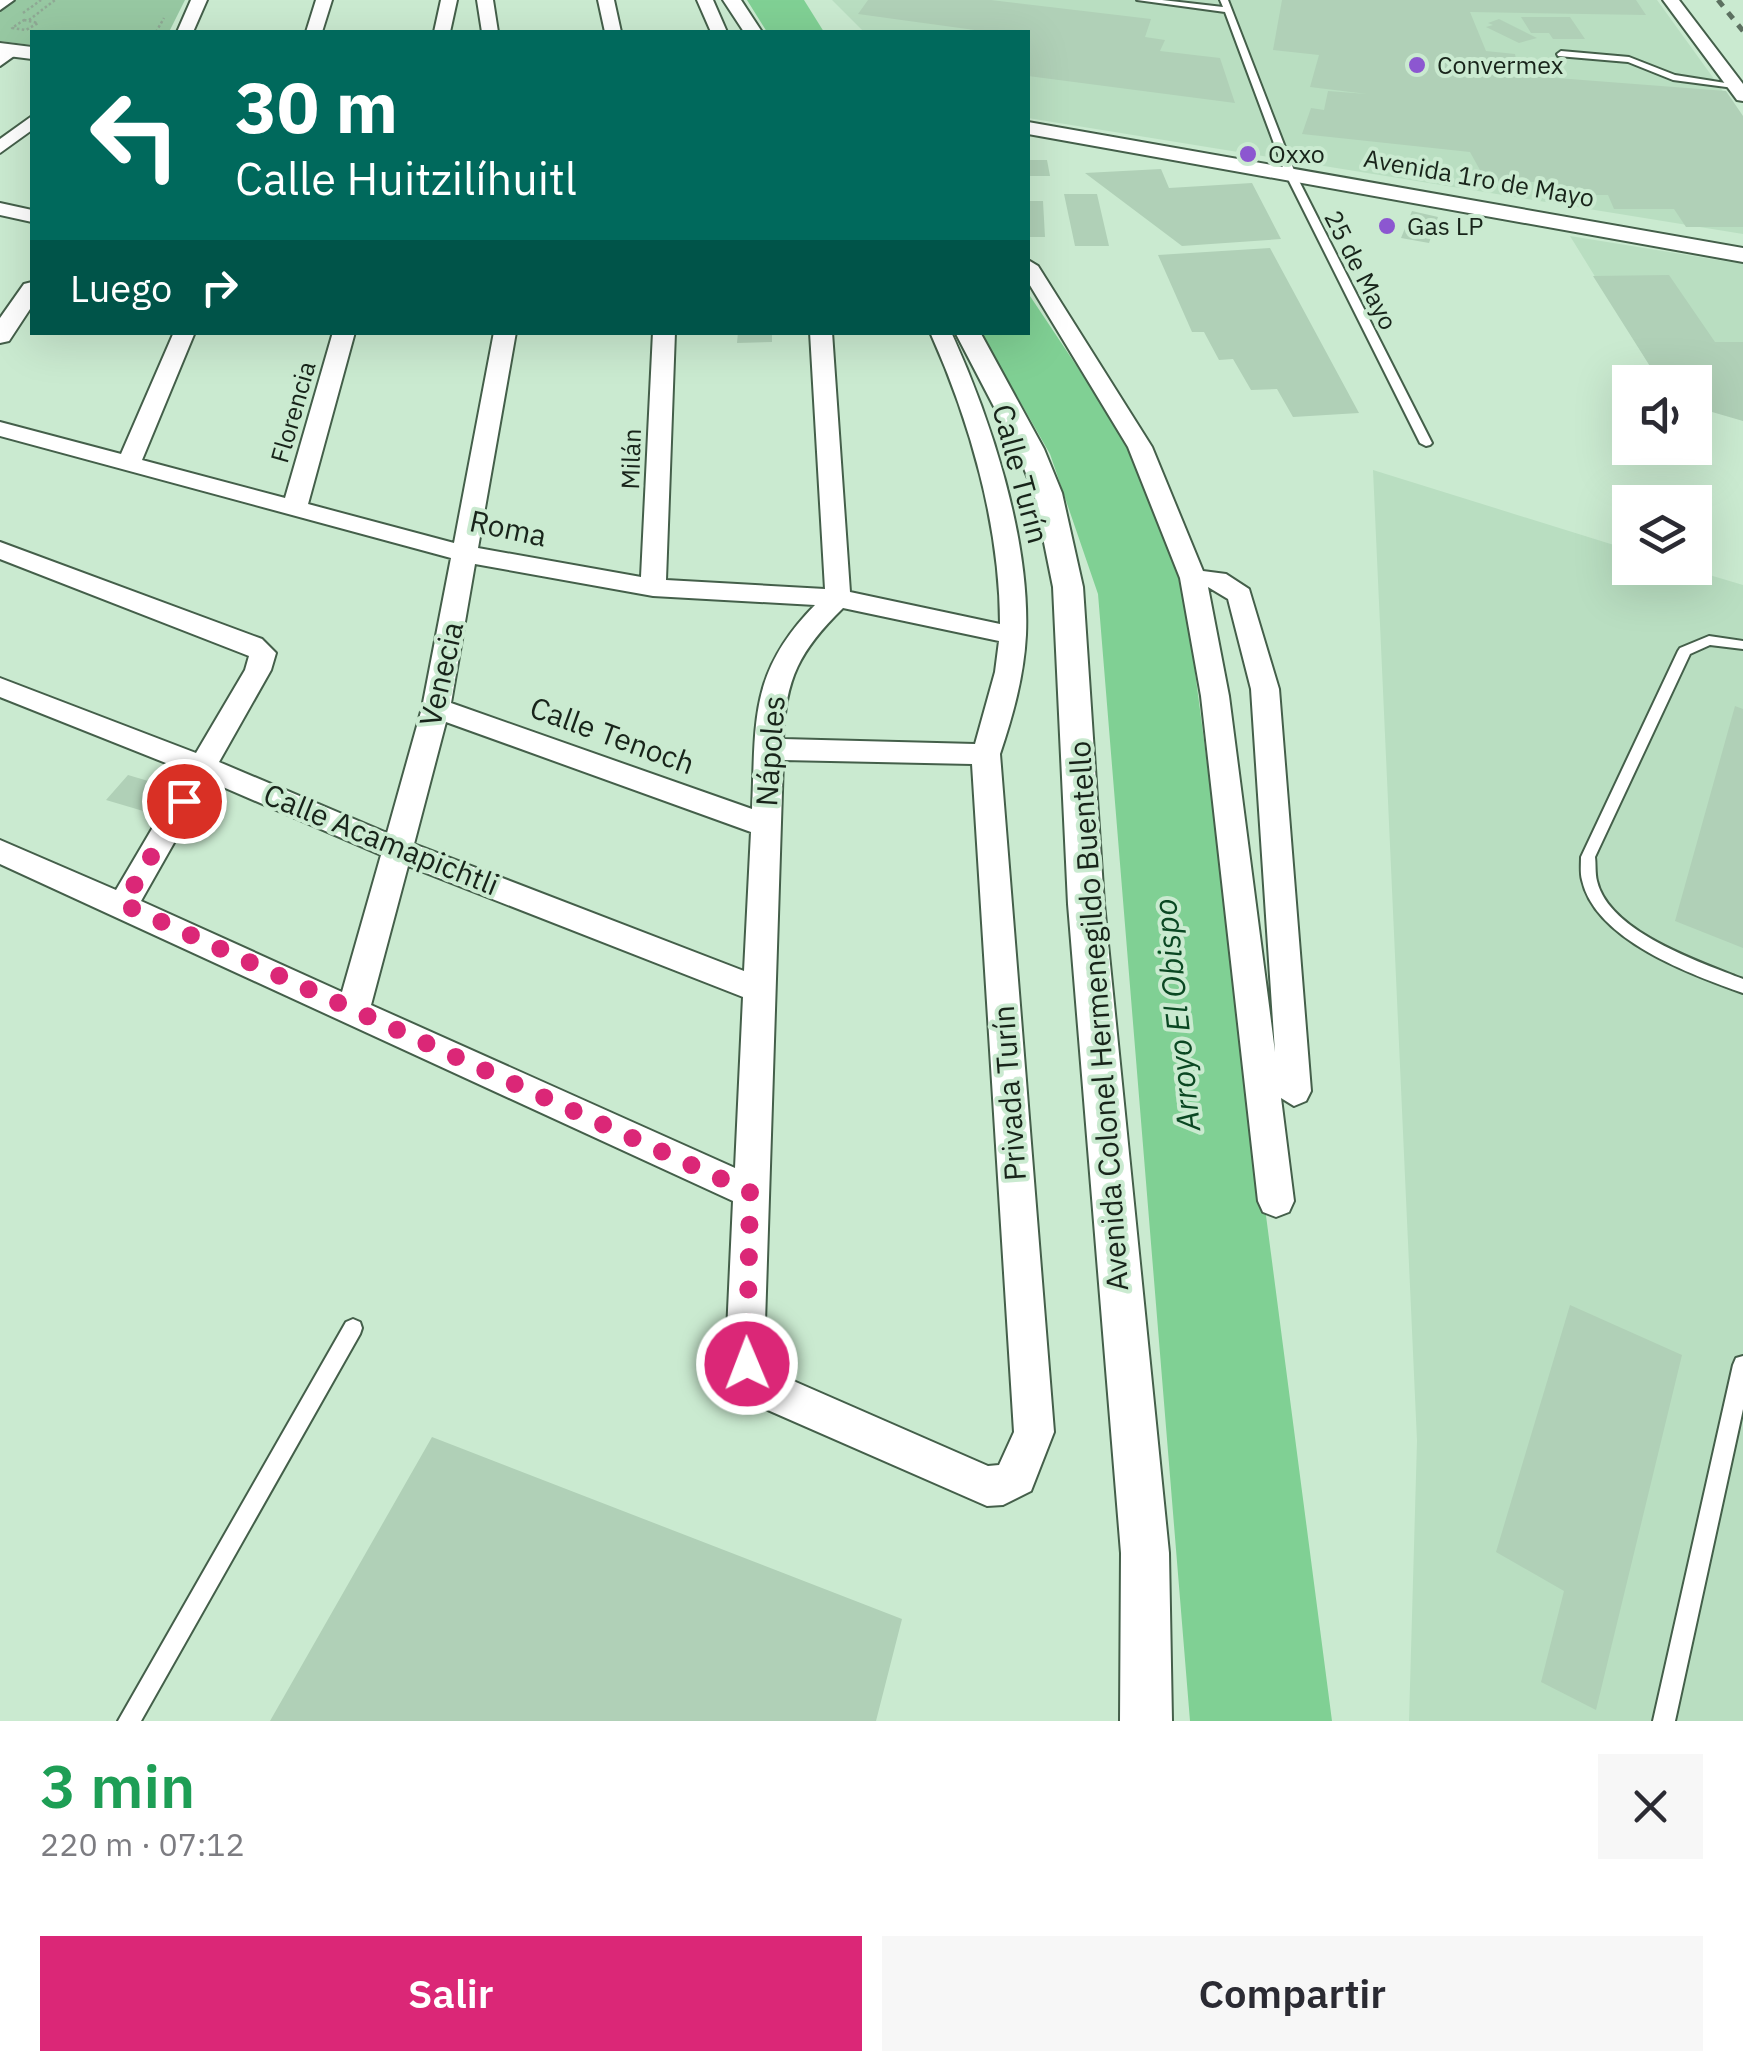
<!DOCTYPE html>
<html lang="es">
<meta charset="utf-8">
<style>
body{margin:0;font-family:"IBM Plex Sans",sans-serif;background:#f7f7f7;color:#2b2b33;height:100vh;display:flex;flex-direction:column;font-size:38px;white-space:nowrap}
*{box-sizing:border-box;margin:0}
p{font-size:32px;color:#7c7c81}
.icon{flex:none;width:55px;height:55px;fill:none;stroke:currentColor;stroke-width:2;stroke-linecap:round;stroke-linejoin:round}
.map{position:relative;height:1721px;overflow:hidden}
.details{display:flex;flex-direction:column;background:#fff;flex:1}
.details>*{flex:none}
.top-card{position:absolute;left:30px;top:30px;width:1000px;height:305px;border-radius:0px;box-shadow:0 10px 40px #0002;background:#00695c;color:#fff;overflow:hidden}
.tools{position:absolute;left:1612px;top:365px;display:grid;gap:20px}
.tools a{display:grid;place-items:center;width:100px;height:100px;border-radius:0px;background:#fff;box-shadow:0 10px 40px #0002;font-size:50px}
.pin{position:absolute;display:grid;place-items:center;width:85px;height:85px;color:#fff;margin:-42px;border:5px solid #fff;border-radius:50%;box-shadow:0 2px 10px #0007}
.me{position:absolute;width:110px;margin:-55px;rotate:359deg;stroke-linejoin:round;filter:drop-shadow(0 0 8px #0008)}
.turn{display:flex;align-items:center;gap:35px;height:210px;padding:0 40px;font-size:45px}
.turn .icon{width:130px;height:130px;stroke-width:2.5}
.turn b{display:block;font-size:70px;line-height:85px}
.then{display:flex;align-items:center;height:95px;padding:0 40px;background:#0003;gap:20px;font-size:38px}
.round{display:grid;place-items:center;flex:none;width:105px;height:105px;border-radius:0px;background:#f7f7f7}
.head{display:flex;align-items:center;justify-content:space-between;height:170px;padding:0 40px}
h1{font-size:60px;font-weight:600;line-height:75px;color:#1e9e55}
.primary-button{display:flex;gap:20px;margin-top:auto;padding:20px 40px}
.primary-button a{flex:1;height:115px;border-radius:0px;background:#db2777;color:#fff;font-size:40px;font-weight:600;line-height:115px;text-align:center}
.primary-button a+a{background:#f7f7f7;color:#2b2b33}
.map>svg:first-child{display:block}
</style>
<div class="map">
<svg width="1743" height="1721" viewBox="0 0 1743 1721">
<rect width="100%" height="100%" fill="#caead0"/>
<path fill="#b9dec1" d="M832,0H1657L1743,119V234L1028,118V32H864Z
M1570,236L1743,264V421L1695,382H1660Z
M1373,470L1630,550V568H1686L1743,585V1721H1409L1417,1441Z"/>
<path fill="#97c8a2" d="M16,0H185L169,32H32V45L0,41V12Z"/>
<path fill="#80d094" d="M747,0H804L824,32H767Z
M1028,293L1130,446L1185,595L1332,1721H1190L1098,594L1050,454L981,333L1028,332Z"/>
<path fill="#b0d0b7" d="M868,0H991L1151,19L1145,37L1165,40L1160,51L1220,58L1235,103L1028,76V32H989L858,14Z
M1282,0H1636L1646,15L1470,12L1486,51L1515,54L1519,75L1726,91L1743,116V227H1686L1674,209H1614L1608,195H1550L1541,182L1486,181L1470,152L1302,134L1311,108L1324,110L1328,91L1367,94L1310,87L1319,55L1273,50Z
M1521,17H1570L1585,39H1553L1549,33H1531Z
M1499,19L1537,38L1519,43L1486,27L1493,25L1488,23Z
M1028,160H1047L1050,176H1028Z
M1161,169L1169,188L1252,183L1281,239L1182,246L1085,173Z
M1064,194H1097L1109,246H1075Z
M1028,201H1043L1045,237H1029Z
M1412,211L1438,217L1429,243L1401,238Z
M1270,248L1359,413L1293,417L1277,389L1251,390L1233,359L1219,360L1204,332H1192L1158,255Z
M1669,275L1715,342H1743V421L1695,407V382H1660L1593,276Z
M738,332H772V342L737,343Z
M1735,706L1743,709V948L1675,921Z
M128,775L172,788L150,813L106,800Z
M1570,1305L1682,1355L1596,1710L1541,1682L1564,1591L1496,1552Z
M432,1437L902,1619L876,1721H270Z"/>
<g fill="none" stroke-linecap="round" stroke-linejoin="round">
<defs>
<path id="service" d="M1137,0H1162L1223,7L1220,0H1228L1295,173L1432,443L1430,445L1426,446L1420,443L1285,173L1225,12Z
M1561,51L1629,57L1675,75L1738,85L1734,88L1673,80L1628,62L1558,56L1557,54Z
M1709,636L1743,641V649L1710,645L1690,654L1595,857C1596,864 1595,873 1597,881C1609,932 1700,962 1743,979V993C1692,975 1595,940 1582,880C1580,873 1581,864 1581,857L1678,651L1680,648Z
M353,1319L360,1322L362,1328L360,1334L141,1721H118L346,1322Z
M1743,1356V1409L1675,1721H1653L1733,1365L1736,1358Z"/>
<path id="minor" d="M0,0H14L0,10Z
M191,0H207L193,32H177Z
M316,0H332L322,32H306Z
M441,0H457L450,32H434Z
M477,0H493L498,32H482Z
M598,0H614L621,32H605Z
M697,0H713L727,32H711Z
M1663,0H1679L1743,84V101L1737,100Z
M7,47L21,51L0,66V53Z
M32,116V130L0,153V139Z
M0,203L32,210V222L0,215Z
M1028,260L1038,266L1152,447L1203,571L1226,574L1249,589L1279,689L1311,1091L1306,1101L1294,1106L1281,1098L1294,1201L1289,1212L1276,1217L1263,1212L1258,1201L1201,696L1180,578L1128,447L1028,282ZM1208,587L1228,599L1251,689L1275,1052L1229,696Z
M174,332H195L142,460L285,498L333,332H355L308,504L454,543L494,332H516L478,548L641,577L653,332H675L666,580L825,589L810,332H832L850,592L1000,624C1000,526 970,421 930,332H951C991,419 1030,539 1026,635C1024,676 1013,715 1000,754L1054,1432L1031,1491L1003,1505L987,1506L754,1404L738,1386L726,1354L733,1201L0,864V840L116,890L186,771L0,697V678L196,753L245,670L249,656L0,559V542L262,639L276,653L271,670L219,762L387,833L422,708L451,558L0,436V422L121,454ZM475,564L653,596L815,605C748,673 756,723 752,809L451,703ZM843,608L999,641L995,672L975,744L783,739C785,679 800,650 843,608ZM446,722L751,832L744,971L414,844ZM783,760L972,764L1014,1432L999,1465L988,1466L782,1376L764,1354ZM209,781L381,855L342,992L141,901ZM408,866L743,997L735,1168L371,1005Z"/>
<path id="tertiary" d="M723,0H741L762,32H744Z
M0,43L32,47V59L0,55Z
M1028,122L1743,248V262L1028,134Z
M32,282V306L9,341L0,343V318L24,284Z
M955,332H980L1044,449L1062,493L1083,587L1104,904L1169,1553L1172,1721H1120L1121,1553L1068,904L1053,587L1034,493L1016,449Z"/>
</defs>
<use href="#service" stroke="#445f4a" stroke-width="4"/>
<use href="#minor" stroke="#445f4a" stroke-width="4"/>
<use href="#tertiary" stroke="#445f4a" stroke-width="4"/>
<path stroke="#8fa894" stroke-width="2.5" stroke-dasharray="2.5 2.5" stroke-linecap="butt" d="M23,13L41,0
M24,20L38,23L26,30L12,28Z
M29,20L55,0
M156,32L164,18"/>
<use href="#service" fill="#fff" fill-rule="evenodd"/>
<use href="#minor" fill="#fff" fill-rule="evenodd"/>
<use href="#tertiary" fill="#fff" fill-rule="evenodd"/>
<path stroke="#5c7060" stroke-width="5" stroke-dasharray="8 8" stroke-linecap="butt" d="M1718,0L1743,31"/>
</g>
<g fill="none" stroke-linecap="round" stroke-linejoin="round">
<path stroke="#db2777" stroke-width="18" stroke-dasharray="0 32.4" d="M184,801L123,904L750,1192L747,1364"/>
</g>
<g fill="#8c57d0" stroke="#caead0" stroke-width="4">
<circle cx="1417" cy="65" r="10"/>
<circle cx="1248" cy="154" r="10"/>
<circle cx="1387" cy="226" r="10"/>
</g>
<g text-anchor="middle" stroke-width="8" stroke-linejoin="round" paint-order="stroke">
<g font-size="25" fill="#18241a" stroke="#caead0" text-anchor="start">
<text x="1437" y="74">Convermex</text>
<text x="1268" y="163">Oxxo</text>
<text x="1407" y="235">Gas LP</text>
</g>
<g font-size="25" fill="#18241a" stroke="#caead0">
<text transform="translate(1479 178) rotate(10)" y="9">Avenida 1ro de Mayo</text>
<text transform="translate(1361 270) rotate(63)" y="9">25 de Mayo</text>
<text transform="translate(293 412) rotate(-74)" y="9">Florencia</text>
<text transform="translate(631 459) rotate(-88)" y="9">Milán</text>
</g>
<g font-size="30" fill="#18241a" stroke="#caead0">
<text transform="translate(1020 474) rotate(75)" y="10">Calle Turín</text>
<text transform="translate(508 529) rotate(12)" y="10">Roma</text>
<text transform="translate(442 674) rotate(-77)" y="10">Venecia</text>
<text transform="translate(612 736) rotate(20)" y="10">Calle Tenoch</text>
<text transform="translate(771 751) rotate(-86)" y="10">Nápoles</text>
<text transform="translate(381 840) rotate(22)" y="10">Calle Acamapichtli</text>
<text transform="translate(1099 1016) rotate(-94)" y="10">Avenida Colonel Hermenegildo Buentello</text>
<text transform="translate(1010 1093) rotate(-94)" y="10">Privada Turín</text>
</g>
<g font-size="32" font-style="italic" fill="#0a4722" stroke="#caead0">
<text transform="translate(1177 1015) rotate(-96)" y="11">Arroyo El Obispo</text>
</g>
</g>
</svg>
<div class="tools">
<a><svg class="icon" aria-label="sound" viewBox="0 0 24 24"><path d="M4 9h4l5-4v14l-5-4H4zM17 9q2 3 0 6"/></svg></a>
<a><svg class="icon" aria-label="layers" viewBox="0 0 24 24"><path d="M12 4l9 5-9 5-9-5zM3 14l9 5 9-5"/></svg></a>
</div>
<div class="pin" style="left:184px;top:801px;background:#d93025"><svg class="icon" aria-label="arrive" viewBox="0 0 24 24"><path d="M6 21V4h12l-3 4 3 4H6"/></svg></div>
<svg class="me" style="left:747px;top:1364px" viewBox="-20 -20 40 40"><circle r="17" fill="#db2777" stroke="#fff" stroke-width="3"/><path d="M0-11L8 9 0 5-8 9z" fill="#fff"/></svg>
<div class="top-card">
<div class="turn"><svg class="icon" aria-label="left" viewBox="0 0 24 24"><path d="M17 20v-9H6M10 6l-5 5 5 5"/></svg><div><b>30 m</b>Calle Huitzilíhuitl</div></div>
<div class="then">Luego<svg class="icon" aria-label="right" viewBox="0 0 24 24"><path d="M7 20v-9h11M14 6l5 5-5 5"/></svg></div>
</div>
</div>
<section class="details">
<div class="head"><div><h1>3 min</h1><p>220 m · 07:12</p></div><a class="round"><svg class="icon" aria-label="close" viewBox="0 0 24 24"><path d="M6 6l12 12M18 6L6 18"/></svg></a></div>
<div class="primary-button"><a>Salir</a><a>Compartir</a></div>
</section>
